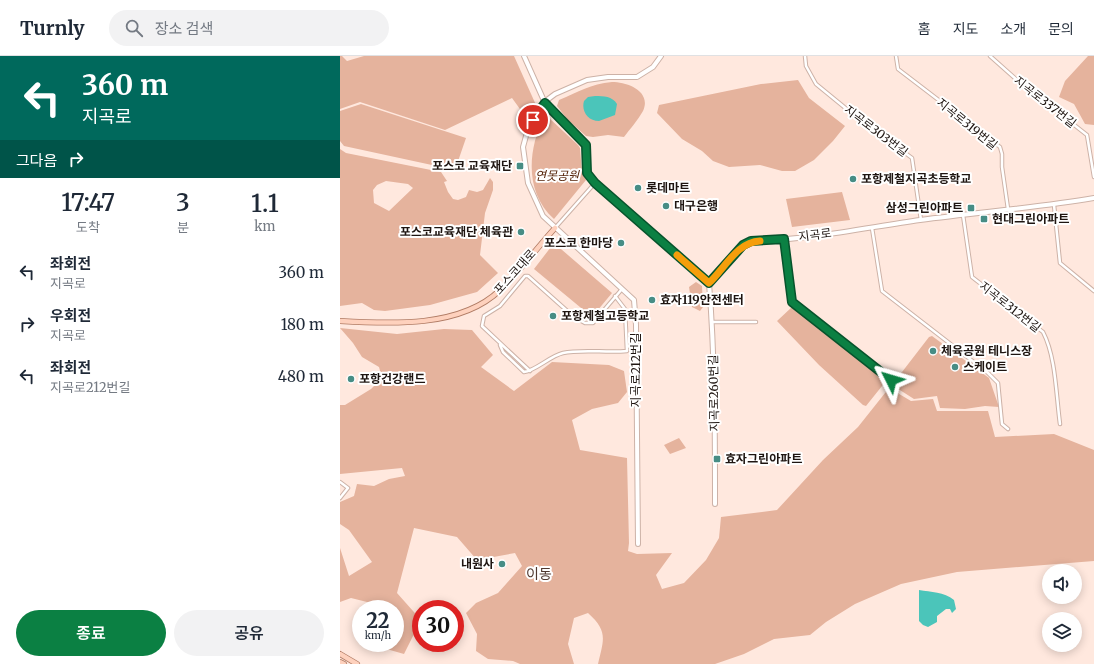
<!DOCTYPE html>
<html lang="ko">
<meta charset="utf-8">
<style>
body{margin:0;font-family:Merriweather,"Noto Sans KR",serif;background:#f2f2f3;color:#1f2937;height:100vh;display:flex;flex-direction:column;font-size:15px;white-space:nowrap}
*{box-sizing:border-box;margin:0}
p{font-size:13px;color:#747a83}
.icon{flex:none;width:22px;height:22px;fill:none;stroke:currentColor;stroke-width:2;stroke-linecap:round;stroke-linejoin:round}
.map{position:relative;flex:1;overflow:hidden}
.sheet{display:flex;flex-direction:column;background:#fff;width:340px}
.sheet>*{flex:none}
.banner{background:#00695c;color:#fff;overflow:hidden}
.controls{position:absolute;left:702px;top:508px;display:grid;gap:8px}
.controls a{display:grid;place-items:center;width:40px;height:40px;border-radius:50%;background:#fff;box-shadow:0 2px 10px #0003;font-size:20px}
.speed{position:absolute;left:12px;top:544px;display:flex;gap:8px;font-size:20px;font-weight:700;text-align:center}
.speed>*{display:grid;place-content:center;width:52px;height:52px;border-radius:50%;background:#fff;box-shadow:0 2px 10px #0003;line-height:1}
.speed small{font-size:10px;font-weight:400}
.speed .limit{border:6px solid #d22;background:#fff;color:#111}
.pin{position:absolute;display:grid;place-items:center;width:34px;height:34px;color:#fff;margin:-17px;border:2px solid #fff;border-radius:50%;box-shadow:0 1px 4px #0007}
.me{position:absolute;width:44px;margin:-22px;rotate:310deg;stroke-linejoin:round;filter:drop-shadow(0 0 3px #0008)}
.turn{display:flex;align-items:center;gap:14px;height:84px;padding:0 16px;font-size:18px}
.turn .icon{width:52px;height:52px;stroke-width:2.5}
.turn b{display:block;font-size:28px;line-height:34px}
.then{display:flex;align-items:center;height:38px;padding:0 16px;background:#0003;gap:8px;font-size:15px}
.eta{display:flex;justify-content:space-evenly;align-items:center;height:68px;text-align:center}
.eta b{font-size:24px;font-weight:600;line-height:28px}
.primary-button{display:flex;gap:8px;margin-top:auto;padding:8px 16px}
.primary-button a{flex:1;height:46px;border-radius:24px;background:#0b8043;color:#fff;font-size:16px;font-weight:600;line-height:46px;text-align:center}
.primary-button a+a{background:#f2f2f3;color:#1f2937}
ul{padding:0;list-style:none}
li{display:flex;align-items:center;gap:12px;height:52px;padding:0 16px}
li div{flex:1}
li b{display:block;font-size:15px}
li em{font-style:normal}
header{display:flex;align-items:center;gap:24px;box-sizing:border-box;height:56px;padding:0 20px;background:#fff;border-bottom:1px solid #e0e1e3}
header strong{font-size:19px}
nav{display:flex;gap:22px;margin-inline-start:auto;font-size:14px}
.search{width:280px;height:36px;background:#f2f2f3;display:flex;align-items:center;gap:10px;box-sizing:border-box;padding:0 14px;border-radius:22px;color:#747a83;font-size:15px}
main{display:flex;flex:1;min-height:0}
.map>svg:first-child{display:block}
</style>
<header>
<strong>Turnly</strong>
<div class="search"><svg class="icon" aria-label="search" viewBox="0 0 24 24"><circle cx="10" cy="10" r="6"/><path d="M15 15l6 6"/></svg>장소 검색</div>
<nav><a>홈</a><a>지도</a><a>소개</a><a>문의</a></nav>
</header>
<main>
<section class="sheet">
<div class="banner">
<div class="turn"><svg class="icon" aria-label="left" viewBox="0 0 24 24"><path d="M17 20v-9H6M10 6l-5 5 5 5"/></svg><div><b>360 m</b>지곡로</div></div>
<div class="then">그다음<svg class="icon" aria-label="right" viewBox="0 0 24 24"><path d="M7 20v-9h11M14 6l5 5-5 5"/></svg></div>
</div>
<div class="eta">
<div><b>17:47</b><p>도착</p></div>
<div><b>3</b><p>분</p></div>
<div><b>1.1</b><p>km</p></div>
</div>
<ul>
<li><svg class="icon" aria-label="left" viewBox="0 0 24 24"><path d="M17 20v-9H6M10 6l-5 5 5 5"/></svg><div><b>좌회전</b><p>지곡로</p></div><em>360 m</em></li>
<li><svg class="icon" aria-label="right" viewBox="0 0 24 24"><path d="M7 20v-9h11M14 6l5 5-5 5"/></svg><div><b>우회전</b><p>지곡로</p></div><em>180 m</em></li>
<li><svg class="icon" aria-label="left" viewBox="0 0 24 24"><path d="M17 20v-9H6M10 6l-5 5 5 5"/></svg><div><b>좌회전</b><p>지곡로212번길</p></div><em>480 m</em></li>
</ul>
<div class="primary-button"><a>종료</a><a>공유</a></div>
</section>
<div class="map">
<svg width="754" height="608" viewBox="0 0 754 608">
<rect width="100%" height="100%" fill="#ffe8de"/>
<path fill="#e5b39d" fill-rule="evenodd" d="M0,0H2L7,5L24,0H174L196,49L185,60L172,42L105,74L20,46L0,53Z
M748,0H754V69L745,68L734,48L719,41L725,25Z
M458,24L469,42L505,70L493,85L474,104L455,115H442L420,109L389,111L373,105L362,95L342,83L317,57L319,49L421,28Z
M272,26C287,26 312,35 303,55C298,64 290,73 284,81L268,79L253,81L246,80L228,64L217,50L219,44C239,36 250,28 272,26Z
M21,48L126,82L115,114L4,90L0,85V55Z
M204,61H208L238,89L240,92L242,117L246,124L214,163C184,136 188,93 204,61Z
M0,93L6,97L101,116L107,125L104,126L108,136L113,143L118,144L126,141L129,134L137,136L143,134L150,122L153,126V134L145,157L140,199L158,217L137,236L90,249L45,255L34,254L22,247L0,250ZM46,125L68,128L73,132L49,155L34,147L33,134L37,129Z
M502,136L510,164L452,171L446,143Z
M214,187L272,237L252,261L194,213Z
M356,226L362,230L363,251L360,255L352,251L349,231Z
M452,251L546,325L526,350L523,349L479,309L437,265Z
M0,272L57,278L104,273L132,274L153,299L141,311L174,335L212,306L269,309L284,315L287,336L278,347L252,353L232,364L240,394L287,402L289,487L288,495L297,498L332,497L316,519L322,533L344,527L366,504L379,482L381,461L437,454L483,404L518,371L549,332L571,345L593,343L597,355H648L655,381L714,378L754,394V505L617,516L561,528L515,548L486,566L470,579L434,583L404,598L375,608H258C264,583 268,575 248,557L234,562L228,588L234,608H180L173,605L148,603L136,595L137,578L126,557L136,547L158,537L182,510L175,497L137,504L117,481L74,472L57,537L81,564L64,598L29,588L55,587V553H33L31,547L11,542L0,546V492L9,520L32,506L9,474L0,468V446L14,440L17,428L34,430L49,423L65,420L62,412L0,418V349H5L31,333L42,322L39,311L22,301L13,287Z
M592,280L649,322L659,351L645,350L625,353L600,352L597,340L574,343L552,329L589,281Z
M339,382L346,392L330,398L324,389Z"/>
<path fill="#4bc5ba" d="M255,40C264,40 272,40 277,48L275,59L259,65C248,65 241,55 244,45L248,41Z
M579,534C591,536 604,536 614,544L616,553L612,557L610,553H606L597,560V566L588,571L583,569L579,565Z"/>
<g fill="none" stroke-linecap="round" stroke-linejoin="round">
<defs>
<path id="street" d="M465,0L466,10L476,28L520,64L572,102L581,164
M556,0L558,13L660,91L662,98V111L668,153
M650,0L677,24L747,79L754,121
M714,149L720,207L754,235
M623,159L632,221L703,276C716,301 716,339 720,368
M215,172L255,127
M532,172L542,235L648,317L658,327L662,368L668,373
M444,183L452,246L551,324
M372,266H416
M160,289L163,296L184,316C195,315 210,300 223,297C240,293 268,297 287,295L285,253L275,240
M190,315L142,270L144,260L160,250L185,220H188L234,261L245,267H253L282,233
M0,426L8,432L0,442"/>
<path id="secondary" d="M184,0L205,47L246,89L247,117L255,127L369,227
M369,227L403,189L411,185C468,184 524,172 580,164C638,156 696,152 754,142
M369,227C375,301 375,374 375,448
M298,488L296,269L294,244L203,160L188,127L183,91L186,80L196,59L207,44L215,38L247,24L268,21H297L313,11L321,0"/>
<path id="primary" d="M0,265C50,268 121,272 160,234C180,215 197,192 215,172
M0,598L17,608
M0,606L4,608"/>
</defs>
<use href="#street" stroke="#cdb2a7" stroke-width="4.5"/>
<use href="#secondary" stroke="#cdb2a7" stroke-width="6"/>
<use href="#primary" stroke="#b07b64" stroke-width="6"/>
<use href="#street" stroke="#fff" stroke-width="2.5"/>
<use href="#secondary" stroke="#fff" stroke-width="4"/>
<use href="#primary" stroke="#fed1bd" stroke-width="4.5"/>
</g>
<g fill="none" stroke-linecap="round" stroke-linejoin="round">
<defs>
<path id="route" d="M193,64L205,47L246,89L247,117L255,127L369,227L403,189L411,185L444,183L452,246L551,324"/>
</defs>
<use href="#route" stroke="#07532c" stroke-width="10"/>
<use href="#route" stroke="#0b8043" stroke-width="7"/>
<path stroke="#f59e0b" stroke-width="7" d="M337,199L369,227C385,212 397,186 420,185"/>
</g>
<g fill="#478d85" stroke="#fff" stroke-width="1.5">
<rect x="176" y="106" width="8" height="8" rx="2"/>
<circle cx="513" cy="123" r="4"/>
<circle cx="298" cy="132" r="4"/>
<circle cx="326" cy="150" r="4"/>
<rect x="627" y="148" width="8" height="8" rx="2"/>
<rect x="640" y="159" width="8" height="8" rx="2"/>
<circle cx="181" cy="176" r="4"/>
<circle cx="281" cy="187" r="4"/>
<circle cx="312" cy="244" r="4"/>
<circle cx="213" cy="260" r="4"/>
<circle cx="593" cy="295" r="4"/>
<circle cx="615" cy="311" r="4"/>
<circle cx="11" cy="323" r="4"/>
<rect x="373" y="399" width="8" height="8" rx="2"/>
<circle cx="162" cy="508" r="4"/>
</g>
<g text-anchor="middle" stroke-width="4" stroke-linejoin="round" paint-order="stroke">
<g font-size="12" fill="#1e1511" stroke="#fff">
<text transform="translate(705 46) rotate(38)" y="4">지곡로337번길</text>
<text transform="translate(627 68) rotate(39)" y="4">지곡로319번길</text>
<text transform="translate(536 75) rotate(37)" y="4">지곡로303번길</text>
<text transform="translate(475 179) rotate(-7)" y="4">지곡로</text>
<text transform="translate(175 216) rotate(-48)" y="4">포스코대로</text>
<text transform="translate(670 251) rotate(38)" y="4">지곡로312번길</text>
<text transform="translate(296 314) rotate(-90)" y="4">지곡로212번길</text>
<text transform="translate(374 337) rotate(-91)" y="4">지곡로260번길</text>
</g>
<g font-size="12" font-weight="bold" fill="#1e1511" stroke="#fff" text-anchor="start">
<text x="172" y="114" text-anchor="end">포스코 교육재단</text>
<text x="521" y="127">포항제철지곡초등학교</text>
<text x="306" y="136">롯데마트</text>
<text x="334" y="154">대구은행</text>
<text x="623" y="156" text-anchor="end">삼성그린아파트</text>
<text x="652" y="167">현대그린아파트</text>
<text x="173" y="180" text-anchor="end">포스코교육재단 체육관</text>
<text x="273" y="191" text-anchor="end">포스코 한마당</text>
<text x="320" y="248">효자119안전센터</text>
<text x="221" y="264">포항제철고등학교</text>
<text x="601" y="299">체육공원 테니스장</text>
<text x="623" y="315">스케이트</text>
<text x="19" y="327">포항건강랜드</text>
<text x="385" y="407">효자그린아파트</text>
<text x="154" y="512" text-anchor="end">내원사</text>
</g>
<g font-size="12" font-style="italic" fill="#542207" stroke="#fff">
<text x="217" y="124">연못공원</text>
</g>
<g font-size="14" fill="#4f382f" stroke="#fff">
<text x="199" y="523">이동</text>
</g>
</g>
</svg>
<div class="controls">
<a><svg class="icon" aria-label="sound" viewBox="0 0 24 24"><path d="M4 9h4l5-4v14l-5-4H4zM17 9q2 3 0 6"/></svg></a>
<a><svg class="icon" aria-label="layers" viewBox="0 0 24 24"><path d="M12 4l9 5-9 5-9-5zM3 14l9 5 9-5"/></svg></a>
</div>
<div class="speed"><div>22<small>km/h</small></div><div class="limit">30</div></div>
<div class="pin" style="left:193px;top:64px;background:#d93025"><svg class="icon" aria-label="arrive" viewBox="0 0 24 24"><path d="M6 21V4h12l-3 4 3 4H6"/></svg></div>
<svg class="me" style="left:551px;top:324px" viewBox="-20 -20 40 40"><path d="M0-17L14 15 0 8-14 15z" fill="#0b8043" stroke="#fff" stroke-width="4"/></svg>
</div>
</main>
